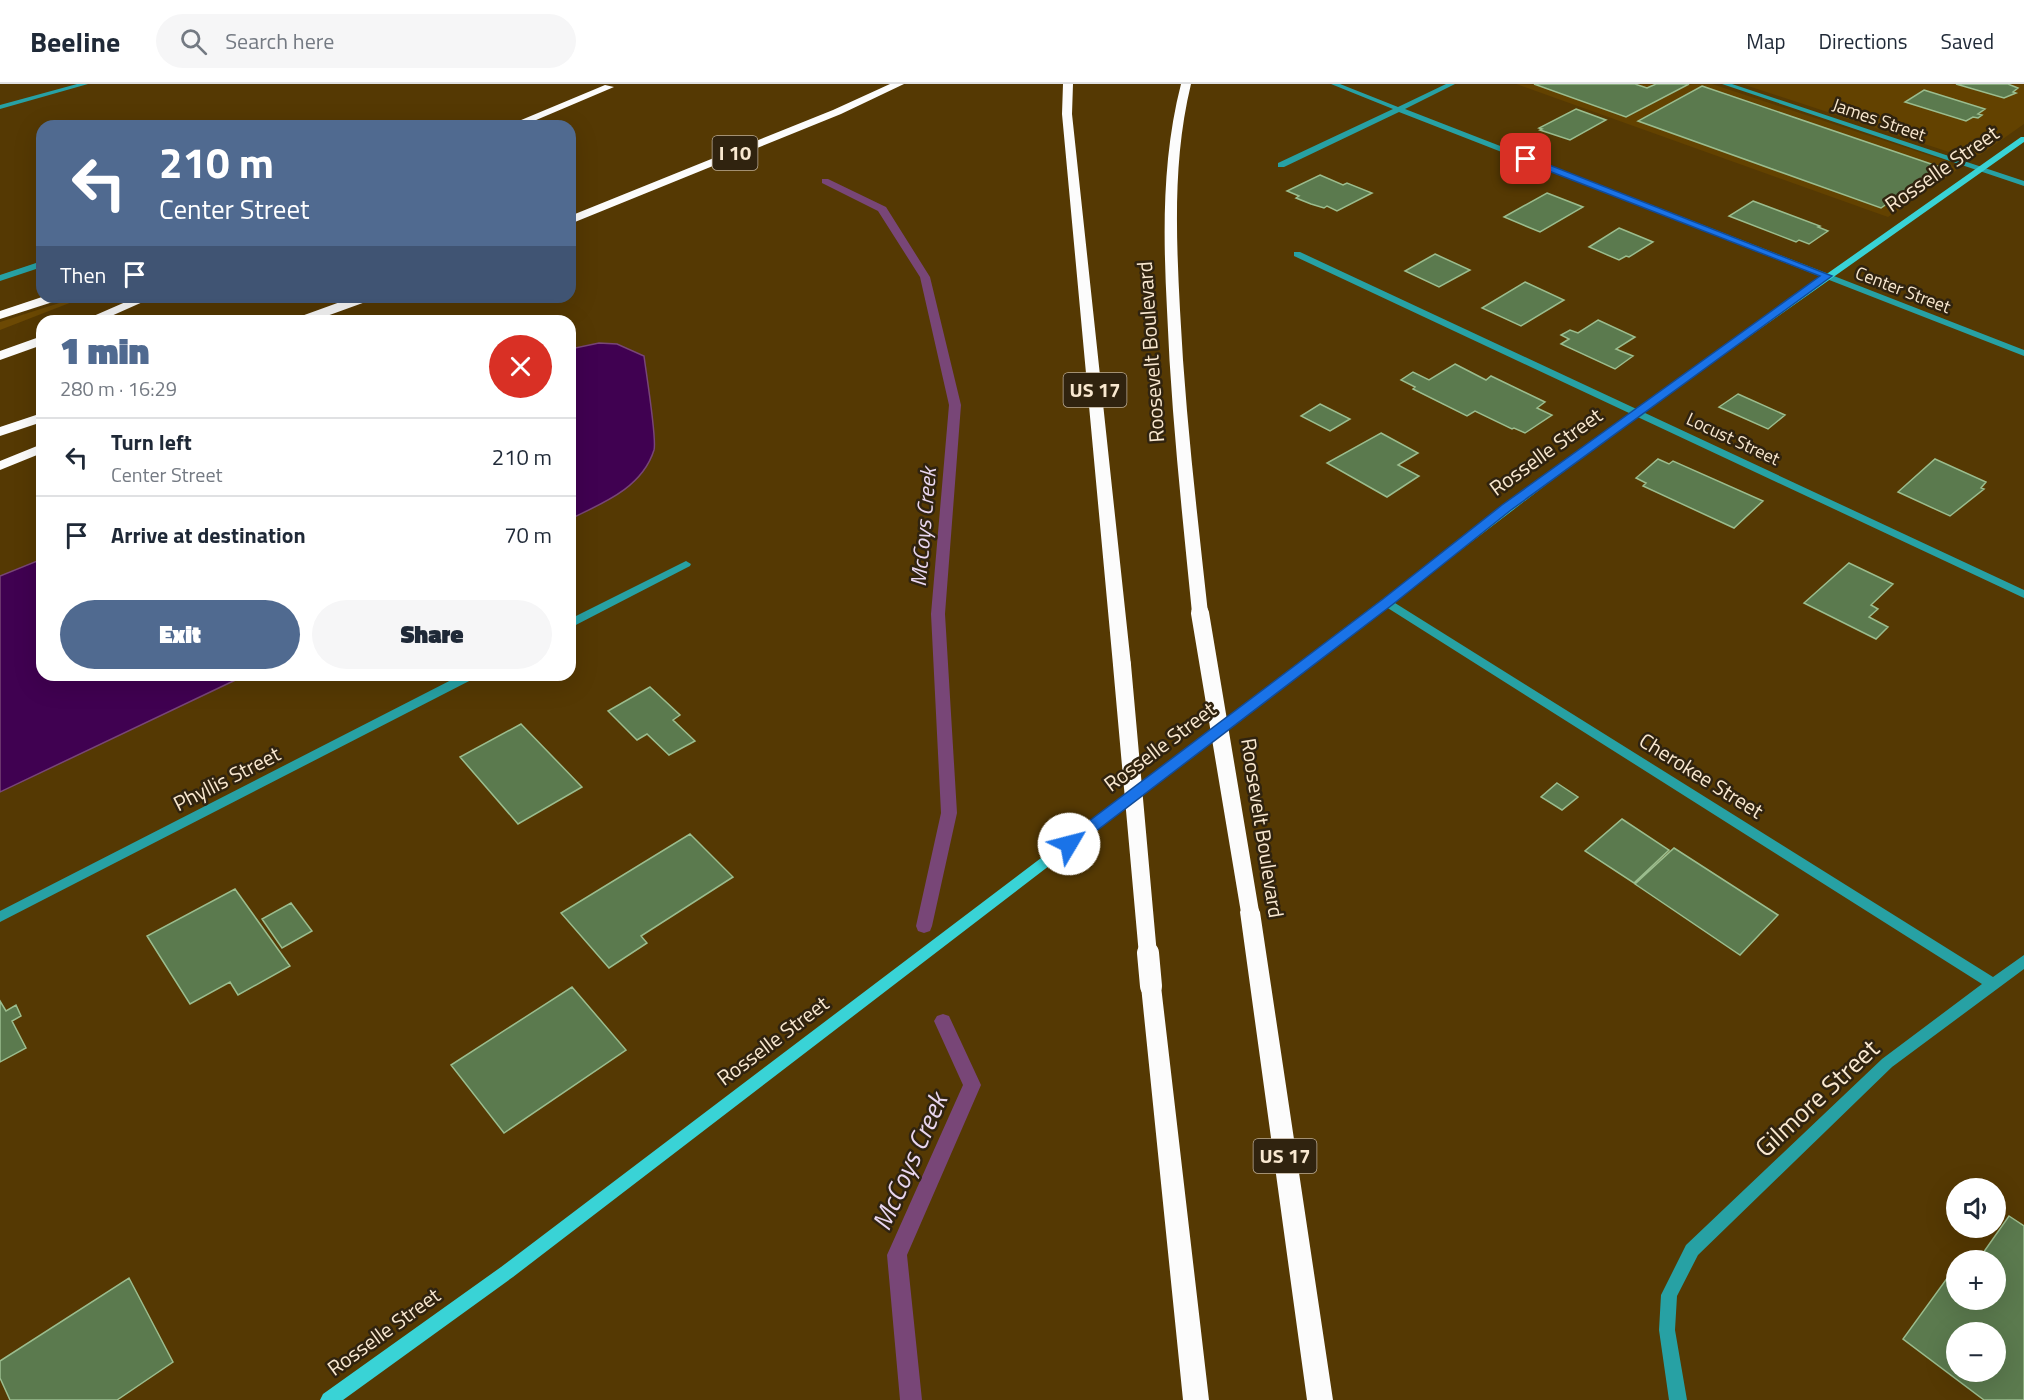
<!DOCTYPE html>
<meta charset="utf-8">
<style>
body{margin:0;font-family:"Titillium Web",sans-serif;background:#f6f6f7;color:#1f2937;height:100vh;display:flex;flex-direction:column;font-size:22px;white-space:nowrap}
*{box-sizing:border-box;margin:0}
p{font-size:20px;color:#747a83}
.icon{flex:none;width:33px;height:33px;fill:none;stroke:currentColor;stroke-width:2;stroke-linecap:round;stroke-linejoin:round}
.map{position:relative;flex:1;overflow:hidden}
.panel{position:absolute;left:36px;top:231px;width:540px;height:366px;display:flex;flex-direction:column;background:#fff;border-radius:18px;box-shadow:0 6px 24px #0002}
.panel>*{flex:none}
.top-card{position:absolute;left:36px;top:36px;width:540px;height:183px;border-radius:18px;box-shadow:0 6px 24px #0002;background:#506a90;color:#fff;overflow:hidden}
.buttons{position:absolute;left:1946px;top:1094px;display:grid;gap:12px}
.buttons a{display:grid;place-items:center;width:60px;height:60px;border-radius:50%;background:#fff;box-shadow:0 6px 24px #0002;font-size:30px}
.pin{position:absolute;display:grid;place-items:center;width:51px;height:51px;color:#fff;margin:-26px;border-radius:12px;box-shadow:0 3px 9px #0006}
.me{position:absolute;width:66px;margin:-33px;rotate:53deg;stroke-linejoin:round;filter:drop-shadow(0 0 4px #0008)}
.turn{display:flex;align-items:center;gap:21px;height:126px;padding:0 24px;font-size:27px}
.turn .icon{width:78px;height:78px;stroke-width:2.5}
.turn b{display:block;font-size:42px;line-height:51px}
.then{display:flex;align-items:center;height:57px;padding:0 24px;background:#0003;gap:12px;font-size:22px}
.round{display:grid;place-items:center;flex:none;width:63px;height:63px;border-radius:32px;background:#f6f6f7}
.overview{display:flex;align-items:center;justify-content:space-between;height:102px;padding:0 24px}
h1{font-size:36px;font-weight:800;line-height:45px;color:#506a90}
.button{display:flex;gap:12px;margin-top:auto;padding:12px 24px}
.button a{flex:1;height:69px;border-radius:36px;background:#506a90;color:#fff;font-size:24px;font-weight:800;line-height:69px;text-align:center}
.button a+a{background:#f6f6f7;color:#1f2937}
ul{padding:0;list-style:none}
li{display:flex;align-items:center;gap:18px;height:78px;padding:0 24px;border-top:2px solid #e0e1e3}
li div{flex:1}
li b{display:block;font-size:22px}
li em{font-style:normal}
header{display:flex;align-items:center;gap:36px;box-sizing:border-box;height:84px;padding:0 30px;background:#fff;border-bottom:2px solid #e0e1e3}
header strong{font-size:28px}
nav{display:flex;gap:33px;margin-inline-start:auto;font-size:21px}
.search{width:420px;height:54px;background:#f6f6f7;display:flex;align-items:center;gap:15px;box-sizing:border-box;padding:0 21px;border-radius:33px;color:#747a83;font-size:22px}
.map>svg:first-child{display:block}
</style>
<header>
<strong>Beeline</strong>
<div class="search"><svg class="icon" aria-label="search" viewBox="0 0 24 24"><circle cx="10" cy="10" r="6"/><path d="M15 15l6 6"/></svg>Search here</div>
<nav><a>Map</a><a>Directions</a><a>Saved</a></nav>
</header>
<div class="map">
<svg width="2024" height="1316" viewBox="0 0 2024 1316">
<rect width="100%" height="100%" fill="#553903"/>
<path fill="#634200" d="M1516,0H1712L1949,78L1957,86L1888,133Z
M1742,0H2024V40L1980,71L1955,70Z"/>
<path fill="#6c4904" d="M78,213H85L0,246V238Z"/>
<path fill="#400151" stroke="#784677" stroke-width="1.5" d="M599,259L617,260L644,272C646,288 657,355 654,366C642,404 603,419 570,435V265Z
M42,475V591H246L0,708V492Z"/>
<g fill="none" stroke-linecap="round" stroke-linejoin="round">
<path fill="#784677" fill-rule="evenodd" d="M822,95H828L886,123L930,193L961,321L945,530L957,729L932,842L930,847L924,849L918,847L916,842L941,729L931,530L949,321L920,193L878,127L822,99Z
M943,930L949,932L981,1001L907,1171L922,1316H900L887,1171L963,1001L934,937L937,932Z"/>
</g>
<path fill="#5b7a4e" stroke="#9bbd8e" stroke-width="1.5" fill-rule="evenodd" d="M1534,0H1635L1647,4L1656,0H1689L1626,33Z
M1956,0H2008L2018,4L2013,8L2016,9L2004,14Z
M1702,2L1940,83L1881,124L1638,37Z
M1924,6L1985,25L1978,30L1982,31L1978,34L1973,33L1966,37L1905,18Z
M1576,25L1606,36L1570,56L1540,46L1542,45L1539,44Z
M1320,91L1343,101L1347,99L1372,109L1337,127L1327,122L1324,124L1311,120L1296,114L1299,112L1287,107Z
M1547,109L1583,123L1540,148L1504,133Z
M1753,117L1820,142L1818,143L1828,147L1809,160L1799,156L1796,158L1729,132Z
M1619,144L1653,158L1629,173L1626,172L1619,176L1589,163Z
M1435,170L1470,186L1439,203L1405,187Z
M1525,198L1564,216L1521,242L1482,224Z
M1598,236L1635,253L1616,265L1633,272L1615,285L1561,260L1569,255L1561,251L1570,246L1578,249Z
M1455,280L1486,296L1491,292L1545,318L1537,324L1552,331L1525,349L1514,344L1512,345L1475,327L1467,332L1413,305L1415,303L1401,296L1413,288L1429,296Z
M1738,310L1785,331L1768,345L1719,323Z
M1320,320L1350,335L1330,347L1301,332Z
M1381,349L1418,369L1398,381L1419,392L1387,413L1327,379Z
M1658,375L1669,380L1673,377L1763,417L1734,444L1643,402L1646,399L1636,394Z
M1935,375L1986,398L1981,404L1984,405L1950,432L1898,408Z
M1849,479L1893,500L1871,521L1878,525L1869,533L1888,543L1876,555L1804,519Z
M650,603L680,631L673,636L695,657L669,671L647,650L637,656L608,627Z
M521,640L582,703L518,740L460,673Z
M1557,699L1578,713L1562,726L1541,713Z
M1622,735L1669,766L1634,799L1585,767Z
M690,750L733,793L641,852L647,859L609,884L561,829Z
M1674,764L1778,831L1740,871L1635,800Z
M235,805L290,882L238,911L230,898L190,920L147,852Z
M291,819L312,847L282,864L262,835Z
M572,903L626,966L504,1049L451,981Z
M0,917L6,927L16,921L21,932L12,937L26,964L0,978Z
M2009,1132L2024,1142V1316H1984L1903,1255L1956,1182V1215H1995V1176H1987L1989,1173L1983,1169ZM1956,1248H1995V1287H1956Z
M129,1194L173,1278L117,1316H10L0,1294V1277Z"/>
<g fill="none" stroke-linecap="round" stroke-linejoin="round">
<path fill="#27a1a4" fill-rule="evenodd" d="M77,0H88L0,25V21Z
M1331,0H1340L1398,23L1446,0H1455L1405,25L2024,266V272L1399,28L1284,83H1278V79L1393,25Z
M1722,0H1732L2024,97V102Z
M1294,168H1300L2024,506V514L1294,172Z
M42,177V183L0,197V191Z
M686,477L691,480L690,482L570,544V535Z
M1387,514L1993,893L2024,871V885L1892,983L1698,1171L1677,1212L1675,1246L1687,1316H1669L1659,1246L1661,1211L1686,1161L1882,975L1982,900L1383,521L1382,518Z
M461,591H477L475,594L0,838V827Z"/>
<path fill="#39d3d6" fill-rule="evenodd" d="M2021,53H2024V58L1705,284L1547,400L513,1193L343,1316H320L323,1310L501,1183L1540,396L1699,280Z"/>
<path fill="#fcfcfc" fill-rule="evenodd" d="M890,0H904L841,30L570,140V132L833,26Z
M1063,0H1073L1072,30L1131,581L1128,585H1116L1113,581L1062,30Z
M1181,0H1191C1173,74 1176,150 1180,226C1185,327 1197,428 1208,529L1206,533H1194L1192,529C1182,428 1171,327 1167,226C1163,150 1162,74 1181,0Z
M605,1L614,3L522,42H507Z
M42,213H60L59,216L0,235V227Z
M137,213H154L100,237H82Z
M354,213H372L371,216L313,237H294L296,234Z
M42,252V261L0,276V267Z
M42,329V338L0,352V343Z
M42,360V369L0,386V377Z
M1250,820L1257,822L1260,828L1333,1316H1307L1240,828L1243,822Z
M1151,893L1158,896L1161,902L1209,1316H1183L1141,902L1144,896Z"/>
<path stroke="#fcfcfc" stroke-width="18" d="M1200,529L1250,828
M1122,581L1148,871"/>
<path stroke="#fcfcfc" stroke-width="22" d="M1148,869L1151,902"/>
</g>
<path fill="#1a73e8" stroke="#114b97" stroke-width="1.5" d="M1523,73H1529L1832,192L1511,426L1392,521L1074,764H1064L1061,760L1064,756L1383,515L1502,421L1820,192L1523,77Z"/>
<g text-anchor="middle" stroke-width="5" stroke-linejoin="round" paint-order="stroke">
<g font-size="18" fill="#f9e8d0" stroke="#30230f">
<text transform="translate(1879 36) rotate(19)" y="6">James Street</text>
<text transform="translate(1903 206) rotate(21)" y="6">Center Street</text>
<text transform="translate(1733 355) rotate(25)" y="6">Locust Street</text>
</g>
<g fill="#30230f" stroke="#bdad96" stroke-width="1.5">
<rect x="712.5" y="52" width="45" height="34" rx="4.5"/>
<rect x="1063.5" y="289" width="63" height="34" rx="4.5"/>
<rect x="1253.5" y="1055" width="63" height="34" rx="4.5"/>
</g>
<g font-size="20" font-weight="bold" fill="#f9e8d0">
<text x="735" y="76">I 10</text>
<text x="1095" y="313">US 17</text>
<text x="1285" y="1079">US 17</text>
</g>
<g font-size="21" fill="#f9e8d0" stroke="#30230f">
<text transform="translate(1942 85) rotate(-35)" y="7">Rosselle Street</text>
<text transform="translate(1151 268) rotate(-94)" y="7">Roosevelt Boulevard</text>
<text transform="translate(1546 368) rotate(-36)" y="7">Rosselle Street</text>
<text transform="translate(1160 663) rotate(-37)" y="7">Rosselle Street</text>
<text transform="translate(1701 692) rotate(32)" y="7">Cherokee Street</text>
<text transform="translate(227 695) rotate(-27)" y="7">Phyllis Street</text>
<text transform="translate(1262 744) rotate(81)" y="7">Roosevelt Boulevard</text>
<text transform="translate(773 957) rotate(-37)" y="7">Rosselle Street</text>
<text transform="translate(384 1248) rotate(-36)" y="7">Rosselle Street</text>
</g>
<g font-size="22" font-style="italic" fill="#e9d6ef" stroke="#30230f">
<text transform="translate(923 443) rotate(-85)" y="8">McCoys Creek</text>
</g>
<g font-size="26" fill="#f9e8d0" stroke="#30230f">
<text transform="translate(1817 1014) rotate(-43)" y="9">Gilmore Street</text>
</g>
<g font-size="27" font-style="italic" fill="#e9d6ef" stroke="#30230f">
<text transform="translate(910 1078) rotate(-66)" y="9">McCoys Creek</text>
</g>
</g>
</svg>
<div class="buttons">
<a><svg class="icon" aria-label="sound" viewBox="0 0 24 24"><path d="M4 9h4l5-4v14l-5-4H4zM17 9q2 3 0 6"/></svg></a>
<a>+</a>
<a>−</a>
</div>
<div class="pin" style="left:1526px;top:75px;background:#d93025"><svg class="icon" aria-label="arrive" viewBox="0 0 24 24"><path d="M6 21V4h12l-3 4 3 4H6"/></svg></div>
<svg class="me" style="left:1069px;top:760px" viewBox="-20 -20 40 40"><circle r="19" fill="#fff"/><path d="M0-13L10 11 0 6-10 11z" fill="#1a73e8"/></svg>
<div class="top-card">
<div class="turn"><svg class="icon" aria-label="left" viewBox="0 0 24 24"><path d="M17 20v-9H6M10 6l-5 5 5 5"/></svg><div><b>210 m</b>Center Street</div></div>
<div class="then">Then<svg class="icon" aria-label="arrive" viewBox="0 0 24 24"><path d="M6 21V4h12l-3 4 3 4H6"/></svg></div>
</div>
<section class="panel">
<div class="overview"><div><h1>1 min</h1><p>280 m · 16:29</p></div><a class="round" style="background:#d93025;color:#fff"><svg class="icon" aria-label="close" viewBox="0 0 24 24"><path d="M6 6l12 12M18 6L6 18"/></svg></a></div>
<ul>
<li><svg class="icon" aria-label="left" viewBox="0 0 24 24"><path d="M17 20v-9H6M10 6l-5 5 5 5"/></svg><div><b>Turn left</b><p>Center Street</p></div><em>210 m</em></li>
<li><svg class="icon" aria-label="arrive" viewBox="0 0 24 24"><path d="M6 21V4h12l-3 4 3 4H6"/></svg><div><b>Arrive at destination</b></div><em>70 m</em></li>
</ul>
<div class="button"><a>Exit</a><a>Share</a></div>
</section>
</div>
